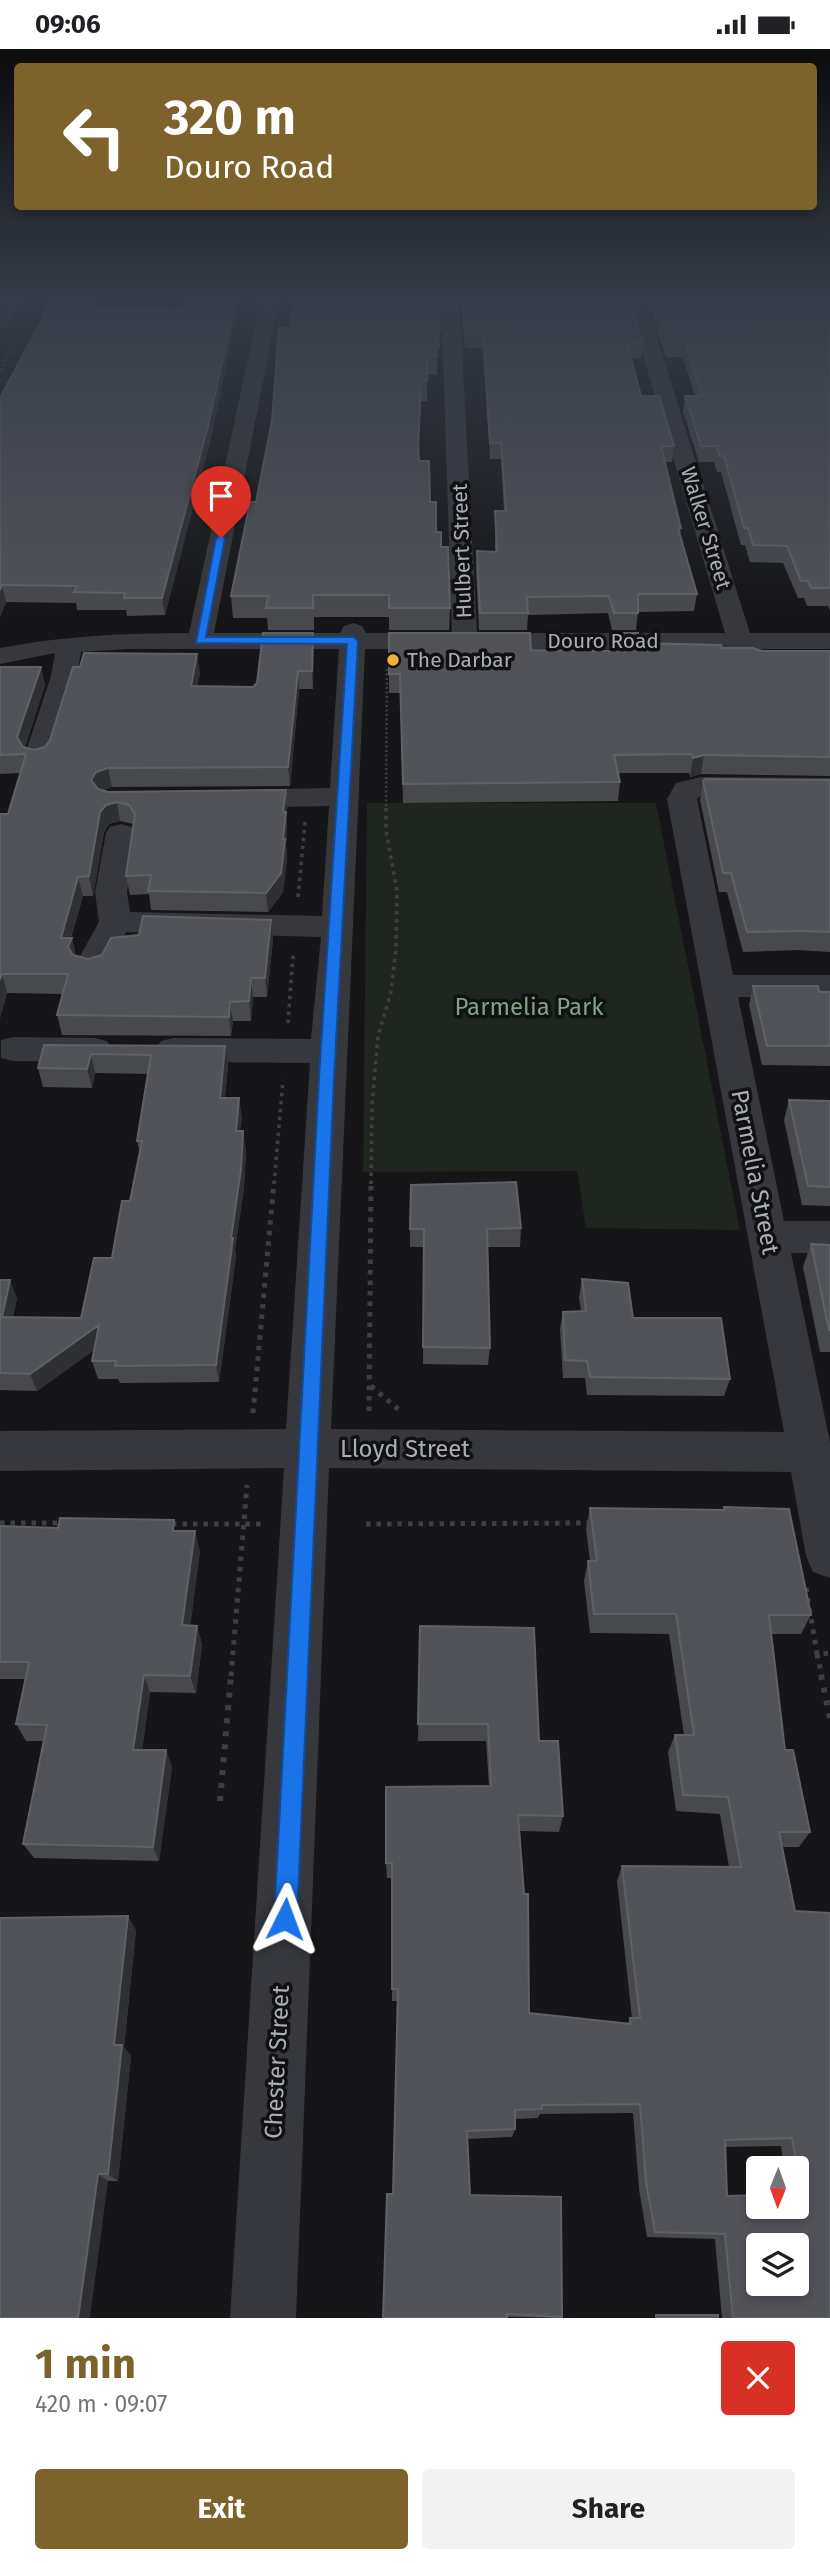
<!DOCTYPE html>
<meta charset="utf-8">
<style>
body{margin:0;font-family:"Fira Sans",sans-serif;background:#f2f2f2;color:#202124;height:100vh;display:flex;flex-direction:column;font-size:26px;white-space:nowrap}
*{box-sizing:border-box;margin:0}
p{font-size:23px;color:#757577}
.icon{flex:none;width:38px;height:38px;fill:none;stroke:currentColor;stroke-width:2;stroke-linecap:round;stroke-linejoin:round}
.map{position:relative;height:2269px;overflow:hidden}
.panel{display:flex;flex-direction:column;background:#fff;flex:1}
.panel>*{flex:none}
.guide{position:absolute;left:14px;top:14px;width:803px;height:147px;border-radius:7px;box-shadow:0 4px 10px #0003;background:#7e622b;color:#fff;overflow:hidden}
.needle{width:46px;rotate:181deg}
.fabs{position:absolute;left:746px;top:2107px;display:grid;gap:14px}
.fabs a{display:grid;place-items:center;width:63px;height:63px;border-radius:7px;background:#fff;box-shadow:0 4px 10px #0003;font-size:35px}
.pin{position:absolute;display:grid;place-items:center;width:60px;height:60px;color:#fff;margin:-72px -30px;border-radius:50% 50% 50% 0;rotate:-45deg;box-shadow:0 0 7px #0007}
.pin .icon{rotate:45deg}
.me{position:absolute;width:77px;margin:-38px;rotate:3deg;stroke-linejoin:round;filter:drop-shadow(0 0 5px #0008)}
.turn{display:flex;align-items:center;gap:24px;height:147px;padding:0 35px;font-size:32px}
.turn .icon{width:91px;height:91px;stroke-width:2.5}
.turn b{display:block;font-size:49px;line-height:60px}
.round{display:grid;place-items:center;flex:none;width:74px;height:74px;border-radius:7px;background:#f2f2f2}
.head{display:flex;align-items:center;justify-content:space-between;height:119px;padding:0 35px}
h1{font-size:42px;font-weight:700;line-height:52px;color:#7e622b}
.button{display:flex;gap:14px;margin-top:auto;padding:14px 35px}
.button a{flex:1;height:80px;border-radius:7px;background:#7e622b;color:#fff;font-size:28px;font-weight:700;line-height:80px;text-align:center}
.button a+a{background:#f2f2f2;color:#202124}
.status{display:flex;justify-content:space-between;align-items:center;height:49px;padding:0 35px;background:#fff;direction:ltr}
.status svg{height:19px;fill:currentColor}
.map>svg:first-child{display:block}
</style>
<div class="status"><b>09:06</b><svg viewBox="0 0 49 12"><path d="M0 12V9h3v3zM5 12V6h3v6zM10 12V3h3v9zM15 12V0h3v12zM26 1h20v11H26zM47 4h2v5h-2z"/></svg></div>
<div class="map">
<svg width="830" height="2269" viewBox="0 0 830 2269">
<rect width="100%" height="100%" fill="#161618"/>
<path fill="#1e261f" d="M367,754H656L740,1181L586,1179L577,1122L363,1123Z"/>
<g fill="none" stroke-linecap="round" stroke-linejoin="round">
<path stroke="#3d3f44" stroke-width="2.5" stroke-dasharray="2 2.5" stroke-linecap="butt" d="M0,321L12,296
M386,757L387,619"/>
<path stroke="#3d3f44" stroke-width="3.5" stroke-dasharray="3.5 4.5" stroke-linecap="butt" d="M298,848L305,773
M288,974L293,906
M274,1135L283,1031
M371,1135L372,1056L378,987L391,943L396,899L397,842L386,781V755"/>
<path stroke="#3d3f44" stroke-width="5" stroke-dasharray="4.5 6" stroke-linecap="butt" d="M371,1337L399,1361
M369,1362L371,1133
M253,1364L274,1133
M0,1474H62
M172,1475H262
M366,1475L592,1474
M806,1539L817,1605L830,1604
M817,1605L822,1627
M231,1627L247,1436"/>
<path stroke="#3d3f44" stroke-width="6" stroke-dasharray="5 8" stroke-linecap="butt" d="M821,1626L830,1669
M220,1752L231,1626"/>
<path fill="#37383d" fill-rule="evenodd" d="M7,245H25L6,279L0,280V258Z
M262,245H280L214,584H340L344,577L353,574L362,577L366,584H452L441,245H459L477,584H725L625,245H643L750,584H830V600H365L331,1380L784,1383L667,750L676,734L701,728L830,729V747L701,746L697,750L733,926H830V948H738L784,1172H830V1204H791L830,1393V1529L813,1523L806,1507L791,1423L329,1419L296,2269H230L284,1419L0,1422V1382L286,1380L310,1014L173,1013L161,1010L155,1001L161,992L173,989L311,990L321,888L126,883L104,924L92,927L80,924L75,916L99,873L95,843L106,784L110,778L121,775L132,778L136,784L127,843L130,863L322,867L329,757L235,759L225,756L220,750L225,744L235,741L330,739L339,600H129L81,603L77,627L52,708L48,714L38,717L28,714L24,708L51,627L55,604L0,615V599C63,587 125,584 189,584Z
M808,245H826L830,253V274L824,273Z
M13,988L95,989L107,992L113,1001L107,1010L95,1013L13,1012L1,1009V991Z"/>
</g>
<path fill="#47494d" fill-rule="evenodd" d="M461,245H628L643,294L641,309H631L641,347L674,397L672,413H665L681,479L680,486L697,545L694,562L638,563L636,581H612L608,564L528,566L527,581H479L476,520L477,502L495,503V462H504L501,410H490L483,299H465Z
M645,245H816L825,260L830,261V562L828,557H807L804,549H798L783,514L750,513L745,496H741L721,423H717L714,413H699L683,363L685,347H695L683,308H666Z
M237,258L230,298L210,393L165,566L127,567L126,561H77L76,554L6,553L0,568V349L96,259L182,261Z
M291,279L440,282V300H437V326H427V352H421L419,405V412L441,498L450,559L449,581H389V568H314V581H268L267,569H233L231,547L256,453Z
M313,584V640H299L290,737L112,738L103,741L108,743L286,741L287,760L286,767L287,782L286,795L287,809L283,843L268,863L151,861L149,845L130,846L126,827L134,777L133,775L120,772L109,775L104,783L93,847H83L71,889H72L76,907L88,910L273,890L267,948H253L251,972H233L231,987L62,986L57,966L63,945L7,944L0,969L8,765L20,724L0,725V618H41L45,636L25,698L34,701L45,698L200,624L197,637L253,638Z
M389,584L531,601L617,602L619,584L638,594L722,599L762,602H830V727L701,725L690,728L689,724H619L620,733L618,752L403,754L400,644H389Z
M830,731V903L798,901L743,903L727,843H719L700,751L703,732Z
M753,937L830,943V1017L762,1016L749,956Z
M44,996L225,997L228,1016L225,1049L242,1067L240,1082L246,1101L244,1139L235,1200L236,1208L219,1333L120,1334L118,1330H98L92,1312L94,1301L37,1342L0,1341V1231L17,1249L13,1268L81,1269L112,1209L130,1152L140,1104L137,1092L148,1025L95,1024L92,1039L43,1038L38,1019Z
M789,1051L830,1052V1157L802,1156L784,1071Z
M521,1179L520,1198H488L490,1299L488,1316L423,1315L424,1198H410V1180Z
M811,1195L830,1196V1303H820L803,1218Z
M582,1230L633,1269L730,1330L724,1347L587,1346L585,1329H563L560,1280L563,1263L581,1262L579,1248Z
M724,1458L811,1566L801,1585H771L785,1701L810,1783L799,1798H782L830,2269H722L715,2190L647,2188L639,2140L633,2064L540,2065L538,2069L515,2070V2080L512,2088L467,2090L470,2146L562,2268L560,2269L507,2268L393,2145L398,1952H392V1829H387L386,1814L489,1737L486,1692H418L420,1577L539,1692L563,1767L559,1783L520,1782L529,1964L628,1974L630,1969H632L617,1832L622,1817L729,1818L720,1765L676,1762L668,1703L675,1686H684L669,1585L590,1584L584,1532L588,1512H590L586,1480L590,1459L723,1461ZM781,2097L784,2119H796V2158L727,2147L725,2098Z
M0,1477L177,1482L200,1502L190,1577H197L202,1595L196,1644L150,1643L142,1701H166L172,1718L159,1812L34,1809L23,1795L43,1692H26L16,1675L26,1630H0Z
M136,1881L124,1998L131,2007L118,2132H108L0,2269Z"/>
<path fill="#2f3033" d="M235,245L237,258L230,298L210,393L165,566L162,549Z
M2,536L6,553L0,568V541Z
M313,584L314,603L313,640L312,622Z
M197,605L200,624L194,655L191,637Z
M41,618L45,636L22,707L17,688Z
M298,622L299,640L290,737L288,718Z
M704,706L701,725L690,728L693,709Z
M108,719L112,738L100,742L91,731L96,723Z
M286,741L287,760L286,767L287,782L286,795L287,809L283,843L268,863L266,844L283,790V763Z
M117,753L120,772L109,775L104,783L93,847L89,827L100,763L106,756Z
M78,828L83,847L68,897L72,889L76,908H66L61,889Z
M271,871L273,890L267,948L265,929Z
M2,925L7,944L0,969V931Z
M251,929L253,948L251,972L249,952Z
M230,953L233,972L231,987L229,968Z
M225,997L228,1016L223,1067L220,1049Z
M91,1005L95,1024L92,1039L87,1020Z
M239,1049L242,1067L238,1101L236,1082Z
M243,1082L246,1101L244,1139L235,1200L236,1208L219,1333L216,1316Z
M10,1231L17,1249L9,1286L2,1268Z
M99,1276L104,1294L37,1342L30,1325Z
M195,1482L200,1502L188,1595L182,1576Z
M197,1577L202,1595L196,1644L190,1627Z
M144,1626L150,1643L140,1717L133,1701Z
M166,1701L172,1718L159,1812L153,1798Z
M128,1867L136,1881L124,1998L131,2007L118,2132L108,2125L114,1996Z
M98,2125L108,2132L90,2269H78Z"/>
<path fill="#525359" stroke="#5f6168" stroke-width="2" fill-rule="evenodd" d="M62,245H92L96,259L182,261L189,245H235L229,283L208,377L162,549H124L125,544L74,543L77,537L2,536L0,541V349L55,246Z
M295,245H440V282H436L437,307L427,306V332H421L418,396L419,412H429L430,453H436V483H441V498H448L450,559H389V546H313V559H266L268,547H231L250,453H256L272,372L279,279H291Z
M462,245H628L643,294H627L641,347H659L674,397H661L681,479H678L697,545H638V564H614L609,547L527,548L528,564H480L477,502L497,503L495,462H506L501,394H490L483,284H465Z
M652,245H816L825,260L830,261V539H811L808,532H801L787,497L753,496L748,479H744L724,407H720L716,397H701L685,347H702L685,293H668Z
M263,584H313L312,622H298L288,718L108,719L96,723L91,731L98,740L108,743L286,741L283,763H286L283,790H285L281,824L266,844L148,842L151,826L126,827L135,765L129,756L117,753L106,756L100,763L89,827L78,828L61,889H72L68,898L73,906L88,910L102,906L111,889L139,886L143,867L271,871L265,929H251L249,952L230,953L229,968L57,966L68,925H2L0,931V765H8L26,705L0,706V618H41L17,688L23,698L34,701L45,698L50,691L73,618H80L84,604L197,605L191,637L253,638L257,634Z
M389,584H530L531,601L623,602L619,584H638V594L721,596L722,599H753L762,602H830V708L704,706L693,709L692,705L614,706L620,733L403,735L400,625H389Z
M705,730L830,731V883L803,882L747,883L731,824H723L703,732Z
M753,937H818L819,943H830V997H767Z
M44,996L225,997L220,1049H239L236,1082H243L241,1120L231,1189H233L216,1316L115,1317L116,1312H92L99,1276L30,1325L0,1324V1231H10L2,1268L81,1269L94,1209H112L122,1152H130L142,1092H137L151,1006L91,1005L87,1020L38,1019Z
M789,1051L830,1052V1138L808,1137Z
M516,1133L521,1179L487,1180L490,1299L423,1298L424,1180H410L411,1136Z
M811,1195L830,1196V1281H829Z
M582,1230L628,1234L633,1269H721L730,1330L590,1328L587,1312L565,1311L563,1263L586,1262Z
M724,1458L789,1460L811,1566H769L785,1701H793L810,1783H779L795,1862L830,1864V2269H733L725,2185L655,2183L646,2133L640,2055L542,2056V2060L515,2061V2080L467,2082L470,2146L561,2148L562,2268L507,2265V2269H383L387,2145H393L398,1940H392V1814H386V1738L491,1737L488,1675H418L420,1577L534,1579L539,1692H558L563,1767L518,1766L524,1845H528L529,1964L631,1975L630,1969H640L622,1817L741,1818L728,1748L683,1746L675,1686H694L676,1565H594L588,1512H597L590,1459L725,1461ZM792,2089L801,2145H796V2158H758V2146L727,2147L725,2091ZM758,2196H796V2235H758Z
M60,1469L174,1471L173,1482H195L182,1576L197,1577L190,1627L144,1626L133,1701H166L153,1798L23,1795L47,1676L16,1675L29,1613H0V1477L58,1479Z
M128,1867L114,1996H122L108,2125H98L78,2269H0V1869Z
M656,2266H718V2269H656Z"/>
<linearGradient id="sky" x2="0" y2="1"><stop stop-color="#0c0c0d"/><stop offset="0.44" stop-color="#363c48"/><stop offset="1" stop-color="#363c48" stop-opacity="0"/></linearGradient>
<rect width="830" height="563" fill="url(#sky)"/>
<path fill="#1a73e8" stroke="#114b97" stroke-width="2" d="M221,486L225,489L206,588H353L358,592L334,1029L297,1870L293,1878L285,1882L277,1878L274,1870L319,1029L347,595L196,594L216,489Z"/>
<circle fill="#f2b134" stroke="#111113" stroke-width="2.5" cx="393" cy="611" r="7"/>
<g text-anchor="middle" stroke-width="7" stroke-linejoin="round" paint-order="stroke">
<g font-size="21" fill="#a8adb8" stroke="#111113">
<text transform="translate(706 479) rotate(73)" y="7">Walker Street</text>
<text transform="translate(462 502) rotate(-92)" y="7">Hulbert Street</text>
<text x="603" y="599">Douro Road</text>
</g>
<g font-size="21" fill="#a8adb8" stroke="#111113" text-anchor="start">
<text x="407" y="618">The Darbar</text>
</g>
<g font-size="24" fill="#7fa381" stroke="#111113">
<text x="529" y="966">Parmelia Park</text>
</g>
<g font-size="24" fill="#a8adb8" stroke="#111113">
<text transform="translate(755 1123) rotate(79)" y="8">Parmelia Street</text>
<text x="405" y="1408">Lloyd Street</text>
<text transform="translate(277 2013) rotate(-87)" y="8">Chester Street</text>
</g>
</g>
</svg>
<div class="fabs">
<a><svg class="needle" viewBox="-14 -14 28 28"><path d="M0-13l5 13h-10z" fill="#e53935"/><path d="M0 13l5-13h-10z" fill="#757577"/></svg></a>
<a><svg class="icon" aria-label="layers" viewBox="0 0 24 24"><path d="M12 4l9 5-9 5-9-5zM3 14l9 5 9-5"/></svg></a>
</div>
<div class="pin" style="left:221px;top:489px;background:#d93025"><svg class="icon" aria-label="arrive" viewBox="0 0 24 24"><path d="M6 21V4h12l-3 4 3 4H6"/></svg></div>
<svg class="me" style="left:285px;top:1870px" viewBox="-20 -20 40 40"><path d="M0-17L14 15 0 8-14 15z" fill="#1a73e8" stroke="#fff" stroke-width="4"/></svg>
<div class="guide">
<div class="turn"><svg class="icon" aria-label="left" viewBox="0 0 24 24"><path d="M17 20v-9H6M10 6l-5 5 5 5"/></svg><div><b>320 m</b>Douro Road</div></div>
</div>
</div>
<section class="panel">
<div class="head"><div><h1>1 min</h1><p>420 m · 09:07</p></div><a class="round" style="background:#d93025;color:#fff"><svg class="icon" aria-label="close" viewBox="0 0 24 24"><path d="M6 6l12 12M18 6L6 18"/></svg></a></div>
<div class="button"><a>Exit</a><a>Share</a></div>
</section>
